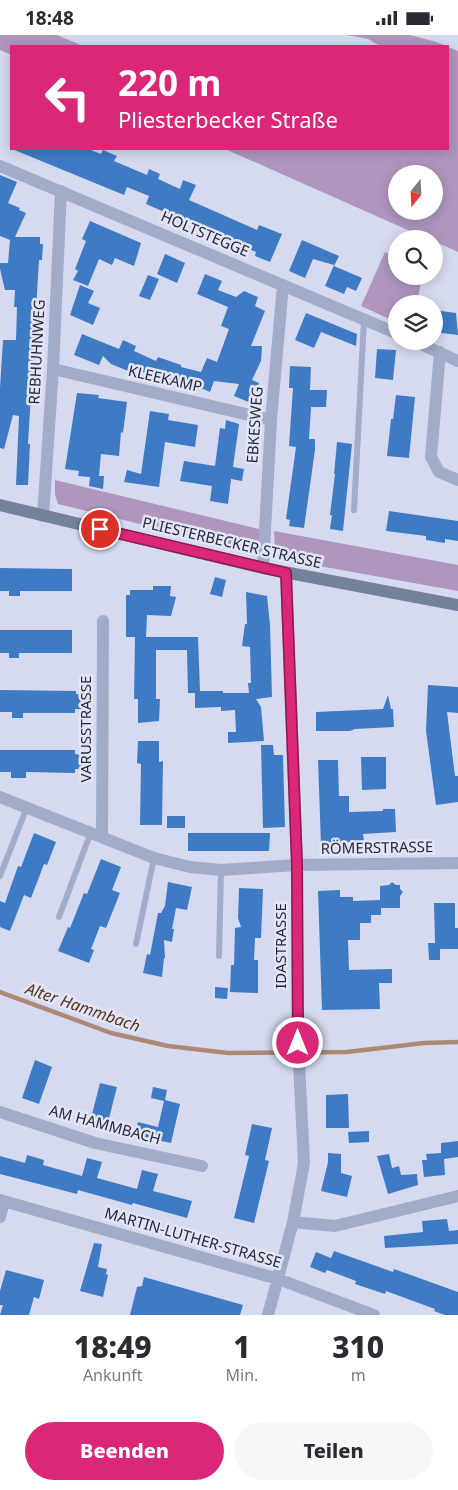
<!DOCTYPE html>
<html lang="de">
<meta charset="utf-8">
<style>
body{margin:0;font-family:"Noto Sans",sans-serif;background:#f7f7f7;color:#2b2b33;height:100vh;display:flex;flex-direction:column;font-size:19px;white-space:nowrap}
*{box-sizing:border-box;margin:0}
p{font-size:16px;color:#7c7c81}
.icon{flex:none;width:28px;height:28px;fill:none;stroke:currentColor;stroke-width:2;stroke-linecap:round;stroke-linejoin:round}
.map{position:relative;height:1280px;overflow:hidden}
.panel{display:flex;flex-direction:column;background:#fff;flex:1}
.panel>*{flex:none}
.guide{position:absolute;left:10px;top:10px;width:439px;height:105px;border-radius:0px;box-shadow:0 2px 12px #0003;background:#db2777;color:#fff;overflow:hidden}
.needle{width:32px;rotate:198deg}
.controls{position:absolute;left:388px;top:130px;display:grid;gap:10px}
.controls a{display:grid;place-items:center;width:55px;height:55px;border-radius:50%;background:#fff;box-shadow:0 2px 12px #0003;font-size:25px}
.pin{position:absolute;display:grid;place-items:center;width:42px;height:42px;color:#fff;margin:-21px;border:2px solid #fff;border-radius:50%;box-shadow:0 1px 5px #0007}
.me{position:absolute;width:55px;margin:-28px;rotate:0deg;stroke-linejoin:round;filter:drop-shadow(0 0 4px #0008)}
.turn{display:flex;align-items:center;gap:18px;height:105px;padding:0 25px;font-size:22px}
.turn .icon{width:65px;height:65px;stroke-width:2.5}
.turn b{display:block;font-size:35px;line-height:42px}
.eta{display:flex;justify-content:space-evenly;align-items:center;height:85px;text-align:center}
.eta b{font-size:30px;font-weight:800;line-height:35px}
.button{display:flex;gap:10px;margin-top:auto;padding:10px 25px}
.button a{flex:1;height:58px;border-radius:30px;background:#db2777;color:#fff;font-size:20px;font-weight:800;line-height:58px;text-align:center}
.button a+a{background:#f7f7f7;color:#2b2b33}
.status{display:flex;justify-content:space-between;align-items:center;height:35px;padding:0 25px;background:#fff;direction:ltr}
.status svg{height:14px;fill:currentColor}
.map>svg:first-child{display:block}
</style>
<div class="status"><b>18:48</b><svg viewBox="0 0 49 12"><path d="M0 12V9h3v3zM5 12V6h3v6zM10 12V3h3v9zM15 12V0h3v12zM26 1h20v11H26zM47 4h2v5h-2z"/></svg></div>
<div class="map">
<svg width="458" height="1280" viewBox="0 0 458 1280">
<rect width="100%" height="100%" fill="#d6daf0"/>
<path fill="#b096be" fill-rule="evenodd" d="M0,0H57L83,11H11V20L0,15Z
M347,0H410L433,6L447,11H380L368,4Z
M448,12L458,16V217L434,206V204H428L225,114H448ZM396,139H434V176H396Z
M385,217L396,222V241H422L417,269H396V287L361,271Z
M55,445L259,494V512L255,517L58,469L55,460Z
M274,496L458,530V556L280,524L275,520Z"/>
<g fill="none" stroke-linecap="round" stroke-linejoin="round">
<path stroke="#ad8975" stroke-width="4.5" d="M0,957L111,998L168,1011L228,1018L347,1017L424,1008L458,1007"/>
</g>
<path fill="#3f7bc5" d="M12,114H88L101,119L103,115L117,121L114,126L147,140L149,134L160,139L158,144L180,154L183,145L196,150L189,165L257,195L259,190L282,199L270,227L255,221L256,217L146,169L149,161L127,152L124,160Z
M0,140L17,147L8,168L20,173L19,175L26,178L15,202H40V209H43L42,225H39L28,409H30L28,450H16L19,381L13,380L4,414L0,413V353L3,305H16L17,272H14L15,255H5L0,234V228H8L10,205L0,201Z
M90,186L141,208L134,231L115,223L112,230L99,224L88,251L73,245L78,236L75,234L86,206L82,204Z
M302,205L339,221L334,231L362,243L356,256L347,252L344,259L325,251L334,230L313,224L305,243L289,236Z
M165,219L185,228L177,248L157,239Z
M205,239L222,246L218,255L236,262L244,256L258,262L255,271L265,276L251,311H262L261,326L252,345L259,348L251,368L234,361L239,349L214,346L210,357L190,348L189,352L170,347L137,335L133,338L111,329L103,321L99,330L74,320L82,299L119,314L123,305L136,311L134,316L156,326L158,322L181,330V332L201,337L207,323L217,327L229,294L221,291L228,272L197,259Z
M148,240L159,244L150,265L139,261Z
M80,250L94,256L88,268L100,273L93,290L70,280Z
M434,275L456,278L458,300L434,297Z
M306,278L357,299L356,311L321,297L314,313L295,305Z
M377,314L396,315L393,345L375,343Z
M290,331L311,332L310,355H327L326,372H311L309,404H315V415L304,493L289,491L290,485L286,484L296,412L289,411L293,353H289Z
M77,358L99,360L98,363L127,367L123,398L121,397L119,421L101,419L99,441H104L103,454L89,451L90,442L78,441L79,436L65,434Z
M396,360L415,362L409,423L387,421L391,384H393Z
M150,376L169,379L168,385L198,390L195,412L165,407L159,452L124,447L127,435L141,439Z
M226,385L239,389L233,432L244,434L242,446L231,444L228,469L210,466L212,451L180,446L184,426L215,431L220,393L225,394Z
M337,407L352,409L343,496L330,494L332,480H330L335,439H334Z
M389,476L458,486V506L445,504V508L426,505V501L386,496Z
M0,533L72,534V556H20V561H9V556H0Z
M215,542L226,545L222,562L210,559Z
M153,551H171L170,561L176,562L171,581L147,580L146,602H198L200,656H223V658H249L248,648H251L250,612L242,611L245,589H247L246,557L267,561L270,590L272,662L256,664L261,672L264,706L228,708V697H236L235,675L221,676V672L195,673V658H188L187,615H156V664H160L159,686L138,688V664H134L135,602H126V560H130V555H153Z
M0,595H72V618H19V623H9V618H0Z
M428,650L458,652V678L447,677L455,741H458V767L436,770L426,696Z
M0,655L76,656V659L84,660L83,674H75V678H23V683H12V677H0Z
M388,660L391,674H393L394,692L355,694L350,696H316V677L383,674Z
M138,706H159V727L163,726L162,790H140L141,729L137,728Z
M261,710H273L274,720H283L285,792L263,793Z
M0,715H75V719L83,720V734H75V738L26,737V743H11V737H0Z
M361,722H386V754L362,755Z
M318,725H338L339,761H349V777L383,776V774H395L396,797L363,799L364,807H341V809L321,810Z
M167,781H185V793H167Z
M34,798L56,807L47,830L44,829L31,863L24,860L10,896L0,892V866L5,868L18,831L21,832Z
M188,798H270L269,816H188Z
M101,824L121,832L112,855L120,858L106,893L100,891L91,914L94,915L89,928L58,916L68,892L70,893L84,858L87,859Z
M168,847L192,852L187,875L176,873L172,894H174L172,907L164,905L165,923H164L162,942L143,938L147,919L150,920L158,878H161L165,871Z
M392,847L396,850H400V854L403,857L400,861V873H381V880H371V888H360V905H348L349,935L392,934V948H379L380,974L322,975L318,856L340,855V862H353V866L380,865V851L389,850Z
M239,853L263,854L261,903H255L254,925H258V958L230,957L231,930H234L235,893L241,892L238,883Z
M434,868H455V893H458V914H440V925H429L428,908H435Z
M215,952L228,953L227,964L215,963Z
M35,1025L52,1032L39,1069L22,1063Z
M100,1048L117,1052L107,1091L90,1087Z
M153,1052L167,1055L165,1065L180,1069L171,1108L147,1103L135,1097L138,1087L158,1092L164,1066L151,1063Z
M348,1059L349,1093H326V1060Z
M252,1089L272,1093L265,1125L269,1126L254,1188L234,1183L249,1121L245,1120Z
M369,1096V1107L349,1108L348,1097Z
M458,1106V1122L444,1124L445,1140L424,1142L422,1125H427L426,1119L441,1118V1108Z
M328,1118L341,1119V1138L352,1141L347,1162L321,1156L328,1127Z
M389,1119L392,1133L399,1131L401,1140L417,1139L418,1150L388,1159L377,1121Z
M27,1120L44,1125L43,1130L82,1141L87,1123L102,1127L97,1143L137,1154L142,1135L158,1139L153,1156L192,1166L187,1183L133,1168L132,1170L78,1155L77,1159L0,1139V1121L25,1128Z
M447,1184L449,1196L458,1195V1209L385,1213L384,1201L423,1197L422,1186Z
M94,1208L102,1209L98,1232L107,1234L106,1239L108,1240L103,1262L80,1256Z
M334,1216L393,1237L394,1234L458,1257V1280H445L434,1276L435,1274L386,1256L385,1259L355,1249L356,1246L327,1235L325,1238L310,1232L316,1217L331,1223Z
M6,1235L44,1245L39,1264L34,1262L29,1280H0L3,1270H0V1256Z
M144,1242L243,1270L240,1280H130L137,1252L142,1251Z"/>
<g fill="none" stroke-linecap="round" stroke-linejoin="round">
<path stroke="#a2abc7" stroke-width="6" d="M354,475L364,285
M0,841L27,772
M59,882L91,797
M136,909L154,823
M219,921L221,835"/>
<path stroke="#a2abc7" stroke-width="12" d="M0,131L396,298
M414,306L458,326
M440,317L431,422L439,437L458,445
M53,334L271,385
M43,481L53,334L61,156
M263,533L271,385L283,250
M0,762L154,823L190,832L221,835L297,830L458,828
M102,802L103,586
M0,1077L95,1108L202,1131
M0,1165L278,1244L374,1280
M0,1182L4,1167
M293,1187L335,1191L458,1161
M268,1280L293,1187L304,1128L298,1008L297,830L286,538"/>
<path stroke="#74819b" stroke-width="12" d="M0,470L263,533L458,570"/>
</g>
<g fill="none" stroke-linecap="round" stroke-linejoin="round">
<defs>
<path id="route" d="M100,494L286,538L297,830L298,1008"/>
</defs>
<use href="#route" stroke="#8e194d" stroke-width="12"/>
<use href="#route" stroke="#db2777" stroke-width="9"/>
</g>
<g text-anchor="middle" stroke-width="5" stroke-linejoin="round" paint-order="stroke">
<g font-size="15" fill="#252a32" stroke="#e2e5f8">
<text transform="translate(205 199) rotate(23)" y="5">HOLTSTEGGE</text>
<text transform="translate(37 317) rotate(-87)" y="5">REBHUHNWEG</text>
<text transform="translate(165 344) rotate(13)" y="5">KLEEKAMP</text>
<text transform="translate(255 390) rotate(-86)" y="5">EBKESWEG</text>
<text transform="translate(232 508) rotate(13)" y="5">PLIESTERBECKER STRASSE</text>
<text transform="translate(86 694) rotate(-90)" y="5">VARUSSTRASSE</text>
<text transform="translate(377 813) rotate(-1)" y="5">RÖMERSTRASSE</text>
<text transform="translate(281 911) rotate(-90)" y="5">IDASTRASSE</text>
<text transform="translate(105 1090) rotate(15)" y="5">AM HAMMBACH</text>
<text transform="translate(193 1203) rotate(16)" y="5">MARTIN-LUTHER-STRASSE</text>
</g>
<g font-size="16" font-style="italic" fill="#53301b" stroke="#e2e5f8">
<text transform="translate(83 972) rotate(19)" y="6">Alter Hammbach</text>
</g>
</g>
</svg>
<div class="controls">
<a><svg class="needle" viewBox="-14 -14 28 28"><path d="M0-13l5 13h-10z" fill="#e53935"/><path d="M0 13l5-13h-10z" fill="#7c7c81"/></svg></a>
<a><svg class="icon" aria-label="search" viewBox="0 0 24 24"><circle cx="10" cy="10" r="6"/><path d="M15 15l6 6"/></svg></a>
<a><svg class="icon" aria-label="layers" viewBox="0 0 24 24"><path d="M12 4l9 5-9 5-9-5zM3 14l9 5 9-5"/></svg></a>
</div>
<div class="pin" style="left:100px;top:494px;background:#d93025"><svg class="icon" aria-label="arrive" viewBox="0 0 24 24"><path d="M6 21V4h12l-3 4 3 4H6"/></svg></div>
<svg class="me" style="left:298px;top:1008px" viewBox="-20 -20 40 40"><circle r="17" fill="#db2777" stroke="#fff" stroke-width="3"/><path d="M0-11L8 9 0 5-8 9z" fill="#fff"/></svg>
<div class="guide">
<div class="turn"><svg class="icon" aria-label="left" viewBox="0 0 24 24"><path d="M17 20v-9H6M10 6l-5 5 5 5"/></svg><div><b>220 m</b>Pliesterbecker Straße</div></div>
</div>
</div>
<section class="panel">
<div class="eta">
<div><b>18:49</b><p>Ankunft</p></div>
<div><b>1</b><p>Min.</p></div>
<div><b>310</b><p>m</p></div>
</div>
<div class="button"><a>Beenden</a><a>Teilen</a></div>
</section>
